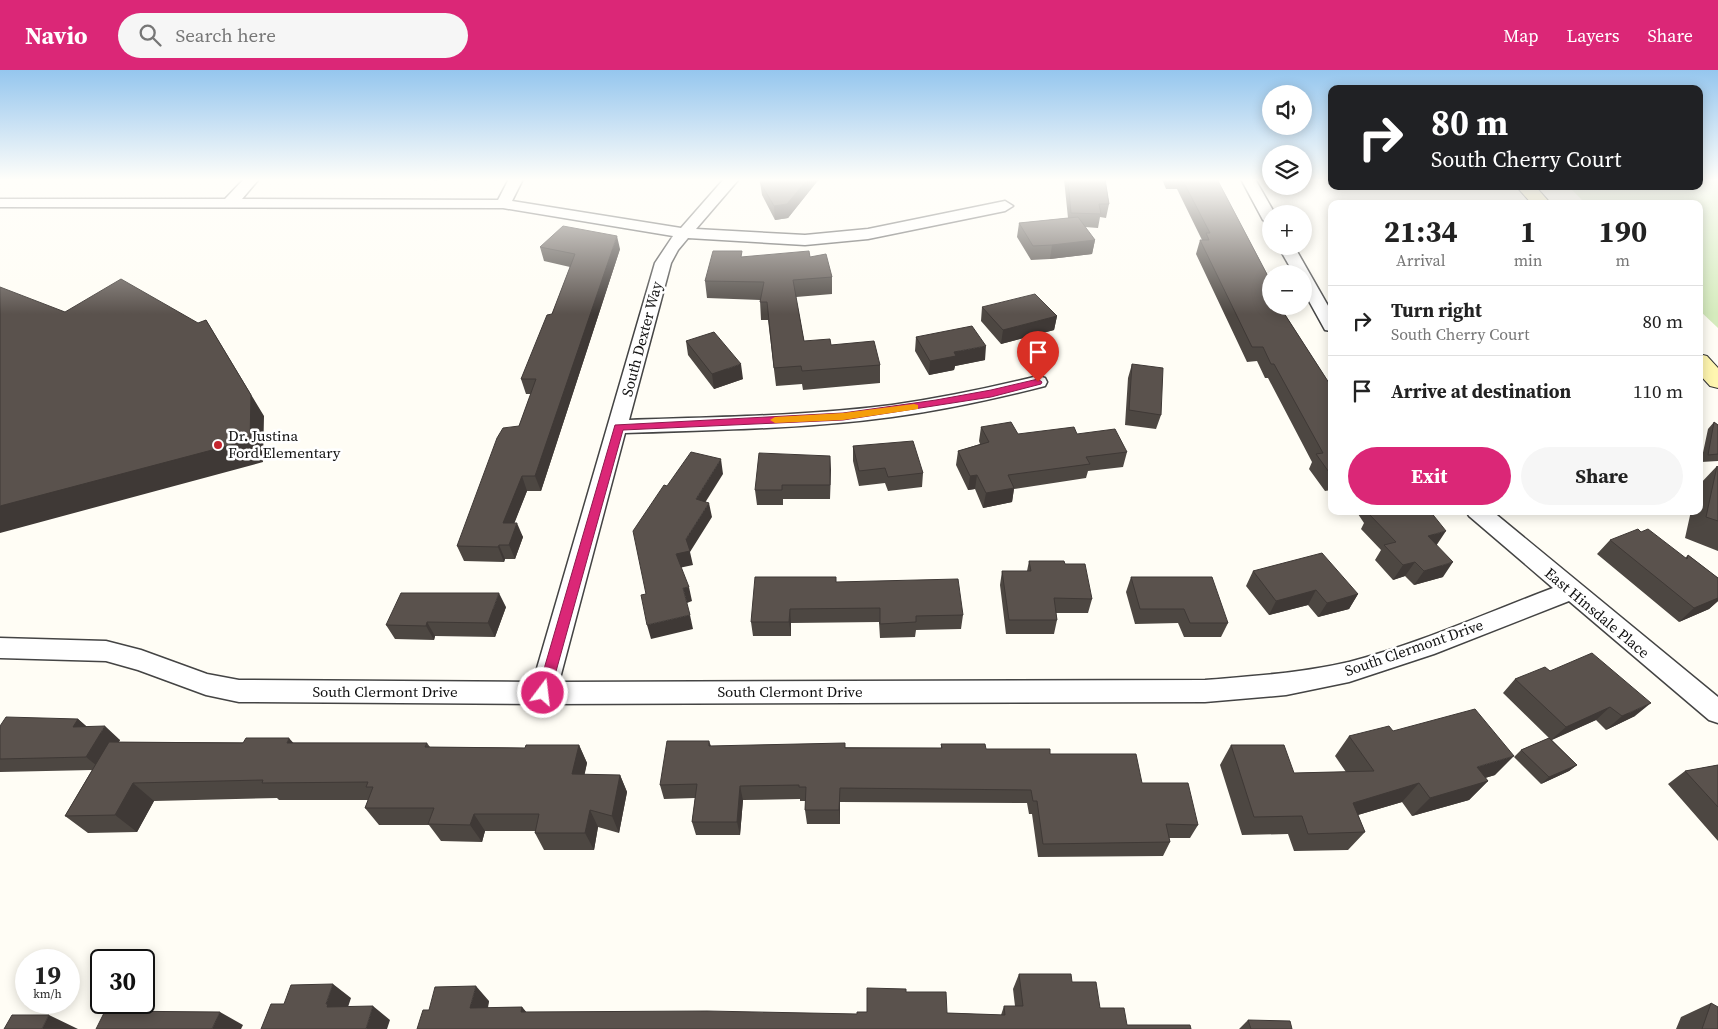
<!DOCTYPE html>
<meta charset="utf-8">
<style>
body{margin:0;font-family:"Source Serif 4",serif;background:#f6f6f6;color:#222;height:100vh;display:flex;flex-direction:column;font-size:19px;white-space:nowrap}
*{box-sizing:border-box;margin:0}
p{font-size:16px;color:#767676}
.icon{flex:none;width:28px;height:28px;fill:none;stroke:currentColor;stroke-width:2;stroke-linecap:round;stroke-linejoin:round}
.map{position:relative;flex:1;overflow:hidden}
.panel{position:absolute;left:1328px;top:130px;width:375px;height:315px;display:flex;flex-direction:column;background:#fff;border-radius:10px;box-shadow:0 2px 12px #0003}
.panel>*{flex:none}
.guide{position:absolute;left:1328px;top:15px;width:375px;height:105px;border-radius:10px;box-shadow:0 2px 12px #0003;background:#202124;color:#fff;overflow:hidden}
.fabs{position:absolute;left:1262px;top:15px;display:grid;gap:10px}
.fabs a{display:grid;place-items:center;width:50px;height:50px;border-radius:50%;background:#fff;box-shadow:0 2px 12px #0003;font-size:25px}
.speed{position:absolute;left:15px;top:879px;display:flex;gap:10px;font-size:25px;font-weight:700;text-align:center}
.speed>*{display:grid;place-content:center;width:65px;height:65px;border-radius:50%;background:#fff;box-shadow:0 2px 12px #0003;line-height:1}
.speed small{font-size:12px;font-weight:400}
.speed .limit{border:2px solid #111;border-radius:8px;background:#fff;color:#111}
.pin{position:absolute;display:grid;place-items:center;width:42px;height:42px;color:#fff;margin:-51px -21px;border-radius:50% 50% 50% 0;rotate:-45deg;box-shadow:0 0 5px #0007}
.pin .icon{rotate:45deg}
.me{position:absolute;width:55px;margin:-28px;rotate:15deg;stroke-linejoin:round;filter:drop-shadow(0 0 4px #0008)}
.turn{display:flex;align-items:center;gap:18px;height:105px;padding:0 20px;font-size:22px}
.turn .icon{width:65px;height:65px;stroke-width:2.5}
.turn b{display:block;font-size:35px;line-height:42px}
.eta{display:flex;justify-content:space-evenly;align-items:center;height:85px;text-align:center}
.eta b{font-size:30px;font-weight:700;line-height:35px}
.primary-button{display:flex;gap:10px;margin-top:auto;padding:10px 20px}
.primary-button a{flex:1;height:58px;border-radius:30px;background:#db2777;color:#fff;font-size:20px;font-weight:700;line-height:58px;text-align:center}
.primary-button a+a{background:#f6f6f6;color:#222}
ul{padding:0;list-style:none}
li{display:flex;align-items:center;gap:15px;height:70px;padding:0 20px;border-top:1px solid #e0e0e0}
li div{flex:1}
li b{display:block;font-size:19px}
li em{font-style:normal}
header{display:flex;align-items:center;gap:30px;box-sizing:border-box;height:70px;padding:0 25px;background:#db2777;color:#fff}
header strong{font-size:24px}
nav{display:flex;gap:28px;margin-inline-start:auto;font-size:18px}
.search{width:350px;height:45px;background:#f6f6f6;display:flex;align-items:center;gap:12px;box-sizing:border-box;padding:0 18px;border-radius:28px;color:#767676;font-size:19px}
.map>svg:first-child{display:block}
</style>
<header>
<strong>Navio</strong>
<div class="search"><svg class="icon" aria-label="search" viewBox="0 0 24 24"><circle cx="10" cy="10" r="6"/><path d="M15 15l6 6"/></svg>Search here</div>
<nav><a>Map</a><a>Layers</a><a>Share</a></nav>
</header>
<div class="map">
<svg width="1718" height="959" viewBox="0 0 1718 959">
<rect width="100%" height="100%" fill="#fffdf5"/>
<path fill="#d5ebbd" d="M1699,109H1718V258L1699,240V134H1586L1568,116H1699Z"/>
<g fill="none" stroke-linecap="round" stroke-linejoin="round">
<defs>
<path id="street" d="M244,109H259L242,129L498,130L509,109H523L512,131L681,158L724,109H739L696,159L805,165L868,159L1005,131L1013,136L1005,141L868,169L805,175L688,168L678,180L671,193L629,350C717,347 805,346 892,335C941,328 990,318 1038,306L1045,308L1047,312L1045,316C994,329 943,340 892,347C803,359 714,360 625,363L559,612L1205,610C1253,606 1302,603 1349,592C1419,574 1486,543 1553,518L1469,446L1466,441H1492L1718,627V653L1709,650L1569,531L1434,584L1349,612L1286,625L1205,632L543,634L239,632L206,625L138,600L106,591L0,588V568L106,571L141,580L207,604L239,610L533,612L655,193L673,166L503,138L0,137V129H225Z
M1241,109H1255L1275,144H1271V155L1263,150Z
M1278,176H1294L1331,241V261L1325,260L1304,222V204H1294Z"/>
<path id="secondary" d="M1516,116H1535L1551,134H1532Z
M1699,284L1707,286L1718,298V318L1710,316L1699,304Z"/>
</defs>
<use href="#street" stroke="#444" stroke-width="3"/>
<use href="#secondary" stroke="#333" stroke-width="2"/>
<use href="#street" fill="#fff" fill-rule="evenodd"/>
<use href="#secondary" fill="#fff6b0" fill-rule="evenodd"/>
</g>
<path fill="#4d4742" d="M762,109H819L788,148L775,150L762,125L760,112Z
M1064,109H1105L1109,134L1106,148L1100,147L1098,158L1085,157L1095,170L1092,184L1050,189L1031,190L1017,167L1019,153L1068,148Z
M1162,109H1217L1286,240L1284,243L1331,316V420L1325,421L1309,399L1312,392L1268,308H1265L1257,291L1247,292L1196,184L1200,170H1202L1177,119H1166Z
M540,177L620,179L541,421H527L514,453L523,467L515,489H505L504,492L464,491L457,476L519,356L531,324H526L521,309L552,244L570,197L544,191Z
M743,187H810L832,207V224L796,227L804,271L831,275L880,295V313L803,320L802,314L776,316L768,250H761L760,230L707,228L705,211Z
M982,237L1057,246L1054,260L1001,274L981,251Z
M916,267L985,290L955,296L954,300L929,305L915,281Z
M686,271L743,309L714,319L688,285Z
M1132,294L1161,345L1156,359L1125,355L1128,308Z
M1714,352L1718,355V391L1701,392L1708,359Z
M981,357L1018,364H1077L1127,382L1123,397L1088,401L1086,408L1014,419L1012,432L983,438L975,419L968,420L956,395L958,381L980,374L979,371Z
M853,376L923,403L922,417L888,421L885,413L859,416L853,391Z
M830,386V429H783V435H757L755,420Z
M1717,396L1718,397V481L1685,468L1691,441H1699V415Z
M1356,441H1430L1443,507L1414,515L1405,506L1393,510L1375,490L1381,480L1361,459L1364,453Z
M1610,470L1685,488L1688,485L1718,508V531L1709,539L1679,552L1597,484Z
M1029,491L1065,494L1092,529L1088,543H1056L1057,550L1054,564H1006L1000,515L1002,501H1027Z
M1253,501L1358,524L1349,539L1318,547L1308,535L1269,545L1246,516Z
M1131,507L1228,553L1221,567H1184L1178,553L1135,554L1126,522Z
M836,512L963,545L961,559L916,560L915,567L880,568L879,552L791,553V566H753L751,552Z
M506,537L495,567L435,566L434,570L395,569L386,555Z
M1550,601L1635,646L1606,660L1596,650L1552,670L1577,695L1569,701L1541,714L1514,687L1521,680L1549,668L1503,623L1515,609Z
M78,649L87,657L120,670L119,672L427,673L430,677L525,678L579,675L587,693L584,705H620L627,722L619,763L598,757L594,780H544L535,763V761H485L482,772L441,771L429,755H379L365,738L368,730H279L277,728L154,731L137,762L88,763L65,746L92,700L0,702V656Z
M1393,661L1495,705L1485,708L1488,711L1469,730L1412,746L1402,732L1358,745L1365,762L1348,780L1294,781L1288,764L1242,765L1220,695L1231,675L1294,703L1346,702L1335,686L1349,666Z
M709,671L711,676L941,678V674L986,679L1050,684L1142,713L1198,755L1190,768H1169L1170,772L1163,786L1038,787L1032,744H1029L1027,733L840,732V754H807L805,740L806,731H800V729L743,730L740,765H696L692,752L695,728L664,729L660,715Z
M1718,695V771L1668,714L1685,701Z
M1019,904L1072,912L1100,938L1127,955L429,940L489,931L488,938L522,937L526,942L857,944L867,942L906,922L947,943L1001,945L1004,936H1015L1013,919Z
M1711,933L1718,959H1676L1681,947Z
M1248,950L1292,959H1239Z"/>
<path fill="#3f3936" d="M433,109H443L434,111Z
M808,109H819L788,148L775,150L774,136Z
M617,166L620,179L541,421L535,406Z
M1095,170L1092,184L1050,189L1052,175Z
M1057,246L1054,260L1001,274L1003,260Z
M206,250L264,346L263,392L0,463V436Z
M986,276L985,290L955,296L954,300L929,305L930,291L954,282Z
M741,294L743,309L714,319L712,304Z
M830,386L831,400L830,429Z
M721,389L723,404L698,444L696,429Z
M977,405L975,419L968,420L970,406Z
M522,406L527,421L509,467L503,453Z
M1014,418L1012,432L983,438L986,423Z
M709,433L712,447L690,482L693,495L679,498L676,484L686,469Z
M517,453L523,467L515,489L509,475Z
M1446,461L1436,476L1428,466Z
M499,475L505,489L504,492L498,477Z
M1415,492L1405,506L1393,510L1403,495Z
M1453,492L1443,507L1414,515L1424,501Z
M689,517L692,531L687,533L683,518Z
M1316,520L1308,535L1269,545L1276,531Z
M499,523L506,537L495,567L488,553Z
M1358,524L1349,539L1318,547L1327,533Z
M1718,525V531L1709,539L1679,552L1694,538Z
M790,539L791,553V566L789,552Z
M690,545L693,559L651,569L647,555Z
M427,552L435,566L434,570L426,556Z
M1651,633L1635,646L1606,660L1622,646Z
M1610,637L1596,650L1551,670L1566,657Z
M78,649L93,662L73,657Z
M105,656L120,670L102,700L86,687Z
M289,668L305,686L287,673Z
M579,675L587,693L581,722L572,704Z
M1514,686L1495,705L1458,716L1477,697Z
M1577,695L1569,701L1541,714L1549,707Z
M620,705L627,722L619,763L612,746Z
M1488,711L1469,730L1412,746L1430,728Z
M133,713L154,731L137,762L115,745Z
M1419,713L1402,732L1337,751L1353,733Z
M740,716L743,730L740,765L737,752Z
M840,718V754L839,740Z
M590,740L598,757L594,780L585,763Z
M474,744L485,761L482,772L470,755Z
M333,914L351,928L345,946L327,937L326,934Z
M476,916L489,931L484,951L470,938Z
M373,936L390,950L387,959H366Z
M522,937L534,951L521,942Z
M220,942L243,955L241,959H212Z
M49,945L78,959H42Z"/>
<path fill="#5a524d" stroke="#3f3936" d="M762,109H808L787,134L774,136L760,112Z
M1068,109H1105L1109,134H1099L1101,144L1071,143Z
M1182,109H1217L1271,212V236H1284L1286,240H1282L1331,316V405L1316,384L1323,383L1274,294H1271L1263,277H1252L1200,170H1209L1206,163H1210Z
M1078,147L1095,170L1052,175L1033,176L1019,153Z
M563,156L617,166L535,406H522L503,453H517L509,475H499L498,477L457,476L497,368L503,358L519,356L536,309H521L547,245L552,244L575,184L540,177Z
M713,181H742L741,187L809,181L810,187L826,184L832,207L793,210L804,271L830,269L831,275L874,271L880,295L802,301L801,296L774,298L767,232H760L764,212L705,211Z
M121,209L198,253L206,250L251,325L250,370L0,436V217L65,242Z
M1035,224L1057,246L1003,260L982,237Z
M972,256L986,276L954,282L956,286L930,291L916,267Z
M714,262L741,294L712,304L686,271Z
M1132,294L1163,298L1161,345L1129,340Z
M1011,352L1018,364L1074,357L1077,364L1115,359L1127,382L1086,387L1090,394L1008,405L1014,418L986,423L977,405L970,406L958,381L989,372L981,357Z
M1714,352L1718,355V384L1708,385Z
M913,371L923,403L888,407L885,398L859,401L853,376Z
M691,382L721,389L696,429L709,433L686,469L690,481L676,484L689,517L683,518L690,545L647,555L641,525L646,524L633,461L664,415L667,416Z
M759,383L830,386V415H782V420H755Z
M1717,396L1718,397V451L1706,447Z
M1375,441H1430L1446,461L1428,466L1453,492L1424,501L1415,492L1403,495L1384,475L1396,472L1369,444L1376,442Z
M1638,459L1641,462L1648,459L1687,489L1688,485L1718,508V528L1694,538L1610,470Z
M1322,483L1358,524L1327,533L1316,520L1276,531L1253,501Z
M1029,491H1064L1065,494H1085L1092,529L1054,528L1057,550H1009L1002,501H1031Z
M755,507H836V512L958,509L963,545L916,546V552L880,554V538L790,539L789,552H751Z
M1131,507H1212L1228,553H1190L1184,539H1140Z
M401,523H499L488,553L427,552L426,556L386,555Z
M1592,583L1651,633L1622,646L1610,637L1566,657L1515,609L1545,597L1550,601Z
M1475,639L1514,686L1477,697L1488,711L1430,728L1419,713L1353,733L1365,762L1308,764L1302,746L1254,747L1231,675H1284L1294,703L1374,701L1349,666L1389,656L1393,661Z
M6,647L78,649L73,657L105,656L86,687L0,689V656Z
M246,668H289L287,673H427L425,677L525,678L526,675H579L572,704L620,705L612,746L590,740L585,763H535L539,744H474L470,755L428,754L434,738H365L373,717H366L368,712L262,713L263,710L133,713L115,745L65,746L109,672L243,673Z
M1549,668L1577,695L1549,707L1521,680Z
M667,671H709V676L845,673V678H942L941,674H985L986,679H1050V684H1136L1142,713H1188L1198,755L1166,754L1170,772L1043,774L1037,731H1033L1031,720L840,718L839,740H805L806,717H799V715L740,716L737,752H692L697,714L660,715Z
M1718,695V737L1685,701Z
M1019,904H1071L1072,912H1096L1100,938H1124L1127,955H1190L1191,959H417L423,940H429L435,917L476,916L470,938L522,937L521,942L707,941L857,944V942H867V918L906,919V922H946L947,943L1005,945L1004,936H1023Z
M333,914L326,934H328L327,937L373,936L366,959H261L271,934H284L291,915Z
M1711,933L1718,937V959H1702Z
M105,941L220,942L212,959H96Z
M12,945H49L42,959H4Z
M1248,950L1290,951L1292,959H1251Z"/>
<linearGradient id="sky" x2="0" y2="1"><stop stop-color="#95c6ee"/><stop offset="0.45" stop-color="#fffefa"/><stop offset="1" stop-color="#fffefa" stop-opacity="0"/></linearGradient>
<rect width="1718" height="244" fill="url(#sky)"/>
<path fill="#db2777" stroke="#8e194d" d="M1038,309L1042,312L1041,314L991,327L843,350L623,360L550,623L548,627H539L537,623L615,355L843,343L936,330L991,320Z"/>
<path fill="#f59e0b" d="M914,334L918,335V339L843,350L775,353L770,350L775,347L843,343Z"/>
<circle fill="#c4262e" stroke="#fff" stroke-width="2" cx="218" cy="375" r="5"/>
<g text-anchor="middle" stroke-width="5" stroke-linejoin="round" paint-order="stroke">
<g font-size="15" fill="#111" stroke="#fff">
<text transform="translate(642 269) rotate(-75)" y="5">South Dexter Way</text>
<text transform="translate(1597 543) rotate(40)" y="5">East Hinsdale Place</text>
<text transform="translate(1414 578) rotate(-19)" y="5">South Clermont Drive</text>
<text x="385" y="627">South Clermont Drive</text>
<text x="790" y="627">South Clermont Drive</text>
</g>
<g font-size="15" fill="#111" stroke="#fff" text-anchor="start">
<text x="228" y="371">Dr. Justina<tspan x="228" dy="17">Ford Elementary</tspan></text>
</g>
</g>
</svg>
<div class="fabs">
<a><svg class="icon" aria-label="sound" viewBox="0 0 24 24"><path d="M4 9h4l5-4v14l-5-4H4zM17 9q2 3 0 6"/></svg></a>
<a><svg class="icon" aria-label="layers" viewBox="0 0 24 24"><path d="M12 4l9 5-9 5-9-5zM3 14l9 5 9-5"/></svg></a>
<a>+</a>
<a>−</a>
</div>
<div class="speed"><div>19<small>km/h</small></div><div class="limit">30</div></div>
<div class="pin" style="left:1038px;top:312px;background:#d93025"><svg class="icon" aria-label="arrive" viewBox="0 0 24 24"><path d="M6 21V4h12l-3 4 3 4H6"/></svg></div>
<svg class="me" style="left:543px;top:623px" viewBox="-20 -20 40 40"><circle r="17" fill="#db2777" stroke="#fff" stroke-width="3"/><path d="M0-11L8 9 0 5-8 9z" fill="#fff"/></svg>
<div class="guide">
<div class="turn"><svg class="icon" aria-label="right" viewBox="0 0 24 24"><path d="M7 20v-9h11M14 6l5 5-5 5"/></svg><div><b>80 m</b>South Cherry Court</div></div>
</div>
<section class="panel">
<div class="eta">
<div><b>21:34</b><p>Arrival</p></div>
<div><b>1</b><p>min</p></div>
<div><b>190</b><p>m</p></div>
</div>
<ul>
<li><svg class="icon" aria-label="right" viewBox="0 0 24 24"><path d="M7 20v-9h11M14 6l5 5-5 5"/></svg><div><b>Turn right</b><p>South Cherry Court</p></div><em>80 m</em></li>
<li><svg class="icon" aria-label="arrive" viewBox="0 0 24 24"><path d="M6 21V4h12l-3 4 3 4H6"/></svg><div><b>Arrive at destination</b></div><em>110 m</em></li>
</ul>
<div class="primary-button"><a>Exit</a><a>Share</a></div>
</section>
</div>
